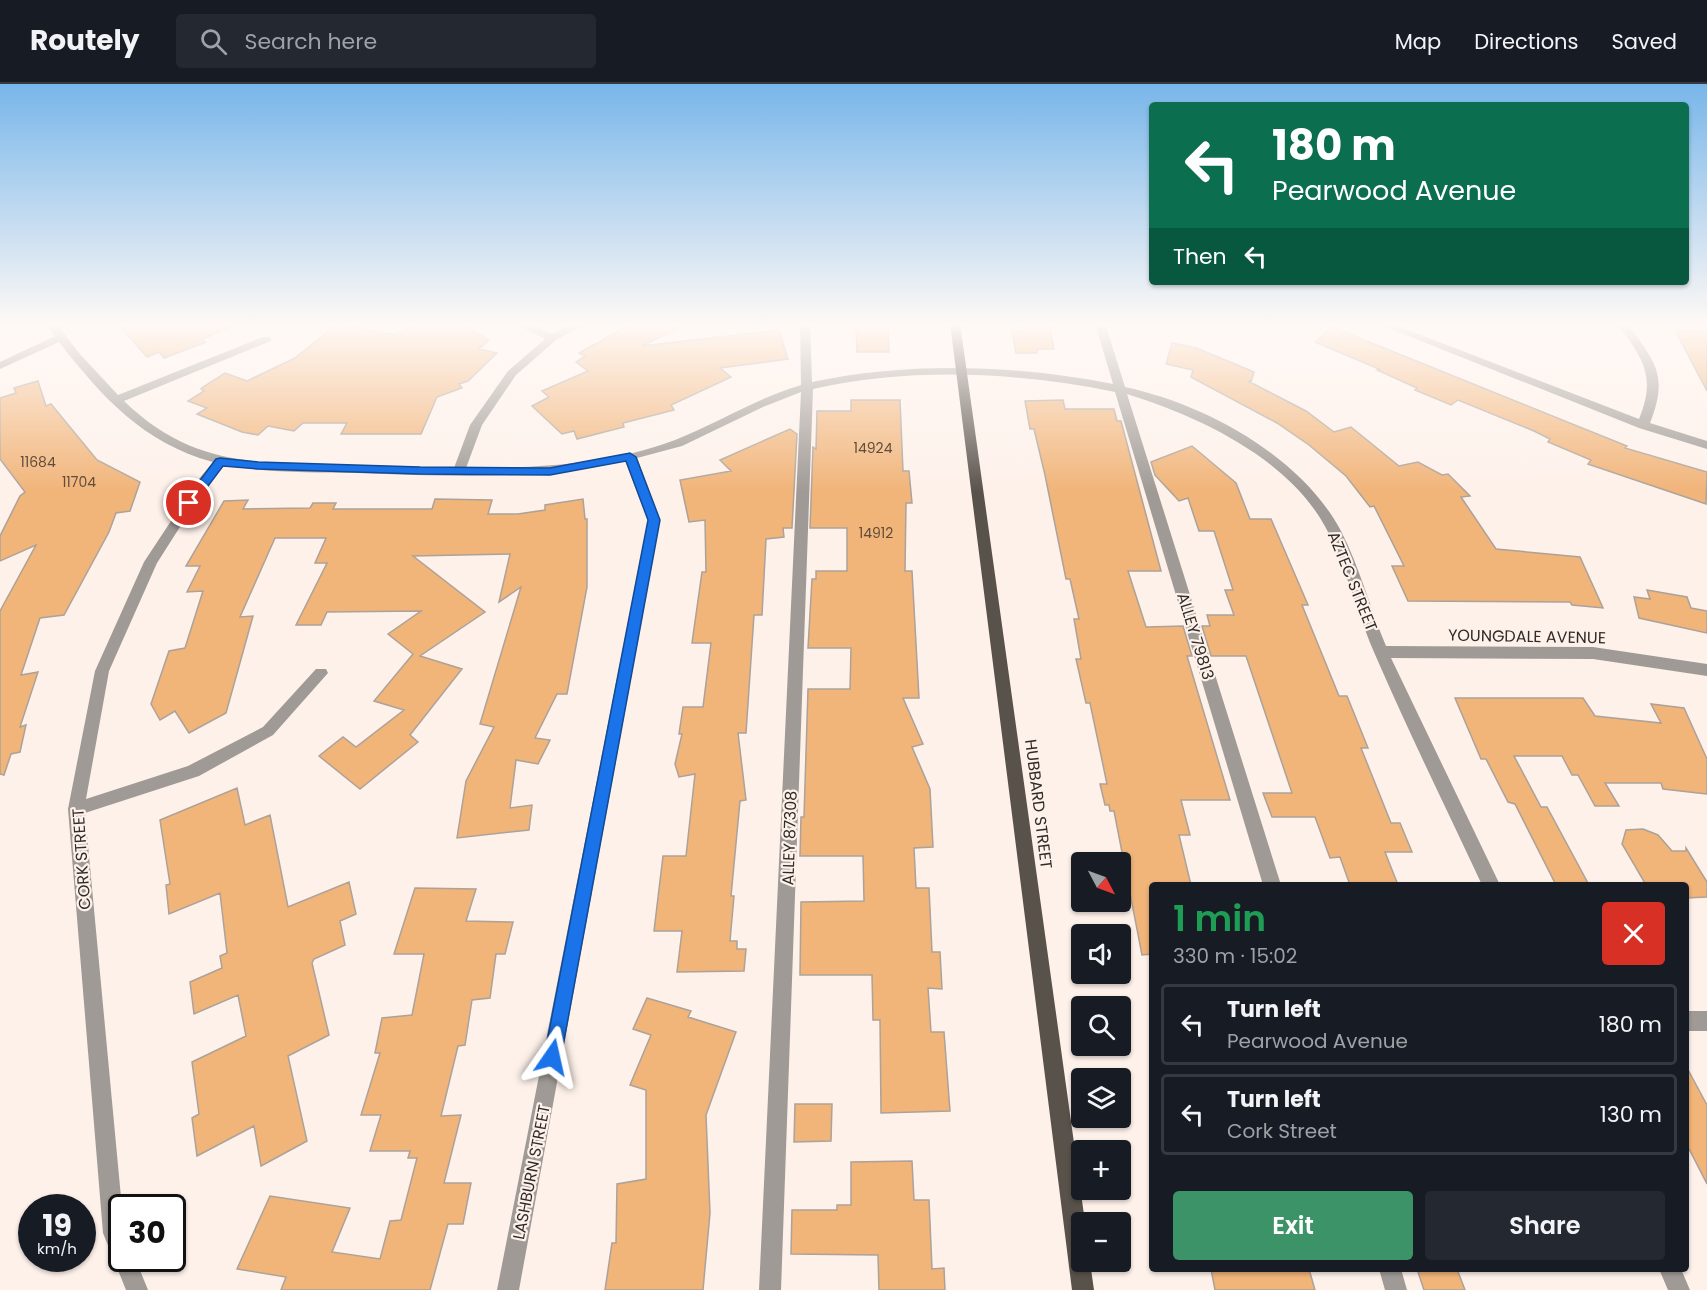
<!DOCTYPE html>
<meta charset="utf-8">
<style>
body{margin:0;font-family:Poppins,sans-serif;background:#242831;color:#f1f3f6;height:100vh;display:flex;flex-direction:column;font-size:22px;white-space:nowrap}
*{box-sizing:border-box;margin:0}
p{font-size:20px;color:#9ea1a6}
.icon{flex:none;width:33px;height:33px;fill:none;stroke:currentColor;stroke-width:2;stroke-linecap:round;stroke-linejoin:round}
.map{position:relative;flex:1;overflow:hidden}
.drawer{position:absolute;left:1149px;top:798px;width:540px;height:390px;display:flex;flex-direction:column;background:#171b24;border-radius:6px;box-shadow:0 2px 4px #0004}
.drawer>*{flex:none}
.banner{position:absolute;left:1149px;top:18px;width:540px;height:183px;border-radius:6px;box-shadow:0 2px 4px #0004;background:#0b6e4f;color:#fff;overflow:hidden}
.needle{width:39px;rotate:131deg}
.tools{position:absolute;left:1071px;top:768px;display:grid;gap:12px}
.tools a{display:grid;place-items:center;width:60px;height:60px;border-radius:6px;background:#171b24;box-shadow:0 2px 4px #0004;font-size:30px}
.speed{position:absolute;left:18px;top:1110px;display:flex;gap:12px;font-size:30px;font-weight:700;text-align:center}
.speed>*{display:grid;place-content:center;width:78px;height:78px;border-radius:50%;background:#171b24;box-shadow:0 2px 4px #0004;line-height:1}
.speed small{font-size:15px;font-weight:400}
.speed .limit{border:3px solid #111;border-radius:9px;background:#fff;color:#111}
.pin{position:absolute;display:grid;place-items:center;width:51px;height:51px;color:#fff;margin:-26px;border:3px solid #fff;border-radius:50%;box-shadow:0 2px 6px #0007}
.me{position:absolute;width:66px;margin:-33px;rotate:11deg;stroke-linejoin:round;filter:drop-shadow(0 0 4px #0008)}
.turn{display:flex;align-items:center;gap:21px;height:126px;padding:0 24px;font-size:27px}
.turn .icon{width:78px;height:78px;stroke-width:2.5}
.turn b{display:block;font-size:42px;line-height:51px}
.then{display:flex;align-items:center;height:57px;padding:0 24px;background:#0003;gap:12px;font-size:22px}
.round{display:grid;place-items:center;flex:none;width:63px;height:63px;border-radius:6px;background:#242831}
.headline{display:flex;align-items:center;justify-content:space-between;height:102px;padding:0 24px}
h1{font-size:36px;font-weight:600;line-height:45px;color:#1e9e55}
.action{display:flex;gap:12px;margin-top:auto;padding:12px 24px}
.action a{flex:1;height:69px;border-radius:6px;background:#3c9368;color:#fff;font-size:24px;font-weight:600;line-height:69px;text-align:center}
.action a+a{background:#242831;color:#f1f3f6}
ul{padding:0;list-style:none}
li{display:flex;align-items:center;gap:18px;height:81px;margin:0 12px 9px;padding:0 12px;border:3px solid #363941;border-radius:6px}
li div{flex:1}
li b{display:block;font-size:22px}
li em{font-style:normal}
header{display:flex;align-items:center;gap:36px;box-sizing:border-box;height:84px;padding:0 30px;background:#171b24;border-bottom:2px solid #363941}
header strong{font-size:28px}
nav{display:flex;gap:33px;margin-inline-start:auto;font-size:21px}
.search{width:420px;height:54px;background:#242831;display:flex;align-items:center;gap:15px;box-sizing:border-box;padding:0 21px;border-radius:6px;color:#9ea1a6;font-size:22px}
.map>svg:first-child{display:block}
</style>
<header>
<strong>Routely</strong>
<div class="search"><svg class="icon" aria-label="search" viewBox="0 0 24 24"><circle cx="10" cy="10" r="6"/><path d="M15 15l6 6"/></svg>Search here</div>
<nav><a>Map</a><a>Directions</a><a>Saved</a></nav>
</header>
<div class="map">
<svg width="1707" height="1206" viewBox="0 0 1707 1206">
<rect width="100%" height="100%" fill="#fef1ea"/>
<path fill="#f1b479" stroke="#aca299" stroke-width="1.5" d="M117,239H239L202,255L206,258L164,274L159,268L147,273Z
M421,239H461L489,256L479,265L497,269L468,297L459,300L462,304L437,313L421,350H341L347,339H303L294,347L268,342L258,351L242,348L197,330L207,324L188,317L204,307L201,305L203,303L225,289L247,297L295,274L337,240L395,251Z
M633,239H688L642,262L779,246L788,275L720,284L731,293L671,321L674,326L623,339L624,343L577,355L574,347L562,350L532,322L549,313L542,307L588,287L576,278L585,272L579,269Z
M856,239H888L889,268H857Z
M1022,239H1049L1054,265H1037V269H1016L1012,247H1023Z
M1332,243L1627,362L1625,364L1707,388L1706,420L1588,380L1591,376L1548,358L1550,355L1534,347L1458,316L1451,321L1415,306L1417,304L1377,286L1379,285L1315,258Z
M1675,246L1707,248V307Z
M1172,259L1197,264L1196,266L1199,265L1254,288L1251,298L1248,297L1306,327L1334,348L1351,343L1399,382L1418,378L1442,391L1448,390L1470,412L1461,413L1496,465L1580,473L1603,524L1572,521L1570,518L1408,517L1392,482H1404L1374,422L1370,423L1346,392L1309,361L1277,339L1191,293L1193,286L1166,280Z
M38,297L46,322L51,320L97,376L140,398L130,427L116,429L109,448L64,531L40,534L21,591L38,588L20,643L26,641L20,668L11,670L4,691L0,690V527L36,461L0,477V452L20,412L25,408L0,375V314L16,309L14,304Z
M851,316H900L903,387H909L912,419H906L905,487H912L919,614H903L923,660L912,663L930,705L933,763L914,764L916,804H929L932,868H940L942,905L928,904L931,948H944L950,1027L881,1029L880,936H873L872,891H800L801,818L864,817L863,772H800L801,733H804L808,605H850L851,564H808L812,495H816V487H847V444H810L813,363L816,365L817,327H851Z
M1063,316L1065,325H1114L1117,337H1121L1161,487H1128L1146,543L1183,542L1192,572H1187L1230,716H1181L1190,751H1179L1191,801H1152V870L1142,871L1114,727H1110L1109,721H1105L1100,700H1107L1090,619H1086L1076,575H1081L1074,535H1079L1070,495H1066L1045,391L1034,345H1030L1025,317Z
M790,345L797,350L792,444H783L784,453L766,455L762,531H754L746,649H738L746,716L740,717L731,812H734L730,857H737V865H746L744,887L677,888L682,847H654L663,772H686L695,690L679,693L675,680L682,650H679L683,623H703L711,559H692L702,488H706L705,436L689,438L680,396L731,387L720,376Z
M1192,362L1236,399L1250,435H1271L1308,521H1302L1339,612H1347L1368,664H1361L1391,739H1400L1412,768H1385L1398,801H1350L1340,773L1330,774L1315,733H1272L1263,709H1292L1246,572H1211L1202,542H1210L1207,531H1234L1225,506H1233L1214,447H1199L1188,414L1179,417L1155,391L1151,378Z
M435,415L492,416L488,430H518L545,426V421L583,415L585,435H587V503L567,610H557L535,654L550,656L538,680L516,676L510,724L532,721L529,746L457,754L466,697L494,643L480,640L521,503L499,518L510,470L413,472L485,528L420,572L462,585L410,651L418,658L360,705L319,672L343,653L356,663L404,626L374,617L413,570L388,550L421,527L327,528L321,541H296L327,479H315L326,454H275L240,533L253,532L226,629L189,649L175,627L160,636L151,620L169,567L185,564L203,507L187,508L200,482H186L224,417L248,416L243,425L310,424L313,419H336L333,425H432Z
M1647,506L1687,513L1691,524L1707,527V549L1639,534L1634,513L1650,515Z
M1455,614H1583L1595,632L1661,639L1651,620L1684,624L1707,675V710L1663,705L1661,699H1605L1619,722H1595L1578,691H1572L1562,672H1514L1541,723H1547L1589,801H1556L1515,720L1508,718L1486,675H1481Z
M237,704L245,741L270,731L288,823L349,798L356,830L340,837L345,861L314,875L312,879L329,951L288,972L307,1057L261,1082L254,1042L197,1072L192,1034L199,1030L192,978L246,952L238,911L194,930L190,898L222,884L220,872L227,869L220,809L169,830L166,801L170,800L160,736Z
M1643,745L1658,751L1672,767H1686V764L1707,798V813L1686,814V801H1646L1622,760L1626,746Z
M415,804L476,805L466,837L513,838L505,870H496L490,914L472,916L465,961L458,962L441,1032L461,1031L444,1099H471L463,1140H448L430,1206H281L286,1193L237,1185L270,1112L350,1124L332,1168L380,1175L390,1137L401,1136L417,1074H408L410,1067H370L381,1031H361L380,969H375L382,934L412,931L424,870H394Z
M647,914L691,927L688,933L736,948L706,1031L710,1129L703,1206H605L612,1159H616L617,1100L646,1095V1006L630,1001L651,951L633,945Z
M1686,982L1707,1021V1100L1686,1059Z
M795,1020H832L831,1057L794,1058Z
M912,1077L914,1116H929L932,1185L944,1184L945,1206H879L878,1171L791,1170L792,1126H837V1121H851V1078Z
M1211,1185H1309L1315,1206H1215Z
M1417,1185H1457L1465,1206H1424Z"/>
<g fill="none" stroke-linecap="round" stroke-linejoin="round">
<path fill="#9f9a96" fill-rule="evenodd" d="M46,239H56L79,269L118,311L263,253H271V257L124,317C189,380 250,379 335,381C375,381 414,383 454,384L470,341L508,287L545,255L514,239H527L552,250L574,239H587L556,256L516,291L482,341L466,384C535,384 610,381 675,356C718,339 757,314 801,301L800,239H810L812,298C909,277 1017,281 1113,300L1095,239H1105L1125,303C1205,320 1301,372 1341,447C1360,484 1370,524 1386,562L1593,563L1707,580V592L1593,575L1391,574L1500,801H1482C1447,726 1410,651 1377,575C1358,533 1348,489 1328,448C1292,376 1201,333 1127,310L1281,801H1263L1115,308C1018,288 910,283 813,305L781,1206H759L801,308L763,323L682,362L637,374L660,436L519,1206H497L648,436L625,377C536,397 447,392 357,389C312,388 268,389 224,381L206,402L157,479L109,587L86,715L188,682L263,643L316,585H326L328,589L273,651L199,692L85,729L122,1124V1174H135L148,1206H126L103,1149L68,725L95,587L144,478L198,396L213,378C143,359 102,313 59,258L0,285V278L55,252Z
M1376,239H1390L1639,335C1657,291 1642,274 1617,239H1627C1655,278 1669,291 1650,339L1707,357V365L1639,344Z
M1686,927H1707V947H1686Z
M1379,1185H1401L1407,1206H1385Z
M1659,1185H1681L1690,1206H1668Z"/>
<path fill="#59524b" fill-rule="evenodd" d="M950,239H960L1085,1138H1082V1178H1090L1094,1206H1072Z"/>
</g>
<linearGradient id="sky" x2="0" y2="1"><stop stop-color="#78b6ea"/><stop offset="0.59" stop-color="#fff9f6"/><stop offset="1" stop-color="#fff9f6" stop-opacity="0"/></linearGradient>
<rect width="1707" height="408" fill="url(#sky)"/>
<path fill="#1a73e8" stroke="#114b97" stroke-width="1.5" d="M630,369L636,373L660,436L561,973L559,979L552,982L546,979L544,973L648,436L626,377L550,391L420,390L258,385L223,382L193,422H185L183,419L216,375L220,374L258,378L420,383L550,384Z"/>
<g text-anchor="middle" stroke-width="4.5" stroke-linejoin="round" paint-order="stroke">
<g font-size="14" fill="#604d3c">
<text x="873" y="369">14924</text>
<text x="38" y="383">11684</text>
<text x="79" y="403">11704</text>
<text x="876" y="454">14912</text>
</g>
<g font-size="16" fill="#2f2b28" stroke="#fef1ea">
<text transform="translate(1353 497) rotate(68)" y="6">AZTEC STREET</text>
<text transform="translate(1196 552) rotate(73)" y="6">ALLEY 79813</text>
<text transform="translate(1527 552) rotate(1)" y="6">YOUNGDALE AVENUE</text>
<text transform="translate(1039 720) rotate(83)" y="6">HUBBARD STREET</text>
<text transform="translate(789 754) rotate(-88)" y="6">ALLEY 87308</text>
<text transform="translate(81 775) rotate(-94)" y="6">CORK STREET</text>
<text transform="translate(531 1088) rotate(-79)" y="6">LASHBURN STREET</text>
</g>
</g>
</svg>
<div class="tools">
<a><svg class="needle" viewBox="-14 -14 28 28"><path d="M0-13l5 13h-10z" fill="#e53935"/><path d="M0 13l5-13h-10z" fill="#9ea1a6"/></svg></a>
<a><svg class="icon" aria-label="sound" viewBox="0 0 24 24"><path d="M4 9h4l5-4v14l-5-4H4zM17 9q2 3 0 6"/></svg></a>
<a><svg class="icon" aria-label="search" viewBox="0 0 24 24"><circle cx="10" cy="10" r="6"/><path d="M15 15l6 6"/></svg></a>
<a><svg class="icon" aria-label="layers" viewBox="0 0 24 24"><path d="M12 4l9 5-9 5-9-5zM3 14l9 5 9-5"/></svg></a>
<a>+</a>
<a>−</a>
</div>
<div class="speed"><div>19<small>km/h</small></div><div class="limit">30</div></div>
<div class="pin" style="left:189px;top:419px;background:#d93025"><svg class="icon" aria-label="arrive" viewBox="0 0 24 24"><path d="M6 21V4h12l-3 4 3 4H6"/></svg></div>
<svg class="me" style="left:552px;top:973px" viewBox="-20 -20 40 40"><path d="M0-17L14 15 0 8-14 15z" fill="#1a73e8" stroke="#fff" stroke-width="4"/></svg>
<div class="banner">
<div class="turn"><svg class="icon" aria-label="left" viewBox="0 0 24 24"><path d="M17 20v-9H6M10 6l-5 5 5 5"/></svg><div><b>180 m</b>Pearwood Avenue</div></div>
<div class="then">Then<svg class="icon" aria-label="left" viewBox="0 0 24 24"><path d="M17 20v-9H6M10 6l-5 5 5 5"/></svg></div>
</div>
<section class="drawer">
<div class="headline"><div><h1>1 min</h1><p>330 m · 15:02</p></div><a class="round" style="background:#d93025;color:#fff"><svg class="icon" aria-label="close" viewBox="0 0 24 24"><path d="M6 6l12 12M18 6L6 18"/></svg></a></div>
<ul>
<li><svg class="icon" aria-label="left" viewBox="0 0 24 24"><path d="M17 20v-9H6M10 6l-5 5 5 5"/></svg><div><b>Turn left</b><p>Pearwood Avenue</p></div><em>180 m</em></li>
<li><svg class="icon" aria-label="left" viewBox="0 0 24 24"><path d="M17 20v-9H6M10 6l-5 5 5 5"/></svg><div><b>Turn left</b><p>Cork Street</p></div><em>130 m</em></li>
</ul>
<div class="action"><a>Exit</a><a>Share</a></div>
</section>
</div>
